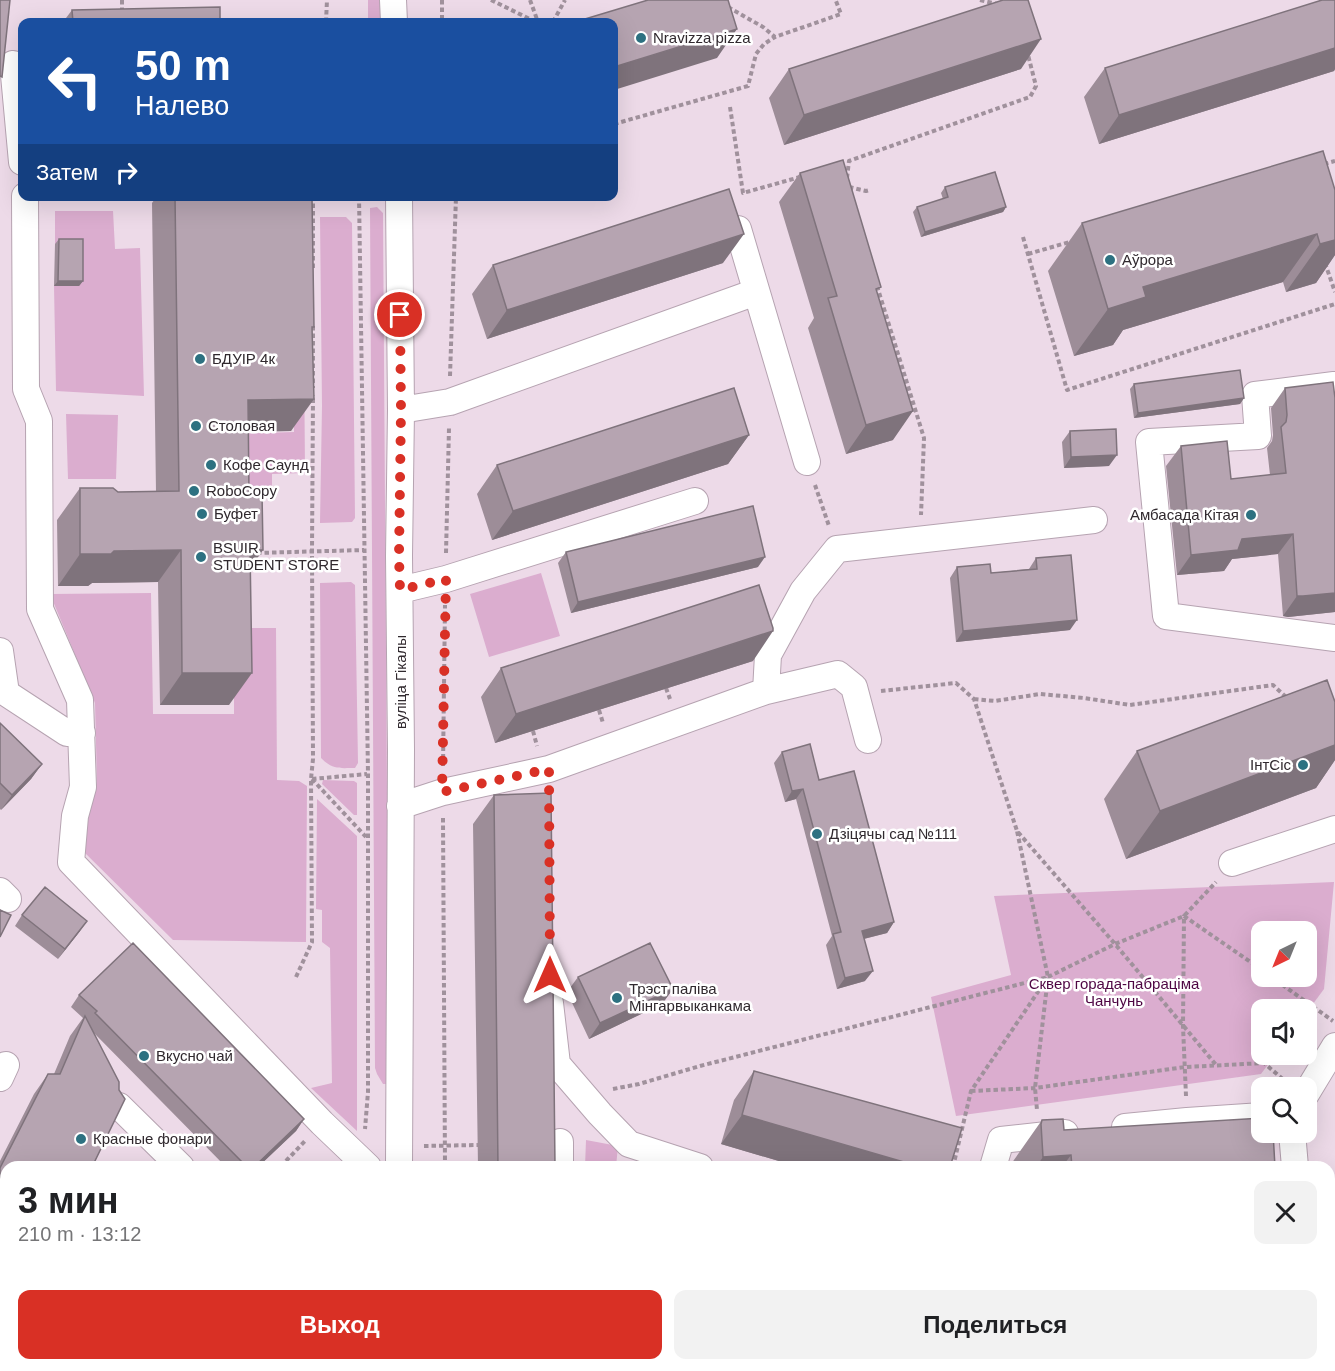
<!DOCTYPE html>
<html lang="ru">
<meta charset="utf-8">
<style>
body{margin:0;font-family:Arial,sans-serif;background:#f2f2f2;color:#202124;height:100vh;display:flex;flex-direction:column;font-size:22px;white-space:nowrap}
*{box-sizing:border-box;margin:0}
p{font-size:20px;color:#757577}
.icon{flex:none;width:33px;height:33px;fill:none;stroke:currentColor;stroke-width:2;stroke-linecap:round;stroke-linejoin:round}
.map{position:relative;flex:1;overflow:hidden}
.side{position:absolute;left:0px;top:1161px;width:1335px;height:210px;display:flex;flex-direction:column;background:#fff;border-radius:18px 18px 0 0;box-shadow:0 6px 24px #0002}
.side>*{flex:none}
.hud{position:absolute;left:18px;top:18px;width:600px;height:183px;border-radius:12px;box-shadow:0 6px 24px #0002;background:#1a4fa0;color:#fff;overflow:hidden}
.needle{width:39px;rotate:223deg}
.buttons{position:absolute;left:1251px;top:921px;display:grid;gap:12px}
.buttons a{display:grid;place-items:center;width:66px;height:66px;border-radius:12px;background:#fff;box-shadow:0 6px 24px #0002;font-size:30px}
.pin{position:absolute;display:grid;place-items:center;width:51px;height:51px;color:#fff;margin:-26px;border:3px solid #fff;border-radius:50%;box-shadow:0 2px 6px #0007}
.me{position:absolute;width:66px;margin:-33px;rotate:0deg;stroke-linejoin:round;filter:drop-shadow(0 0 4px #0008)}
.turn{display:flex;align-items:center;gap:21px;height:126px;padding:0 18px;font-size:27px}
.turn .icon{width:78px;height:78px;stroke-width:2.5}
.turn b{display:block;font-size:42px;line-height:51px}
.then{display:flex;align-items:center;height:57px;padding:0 18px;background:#0003;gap:12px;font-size:22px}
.round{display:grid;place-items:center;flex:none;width:63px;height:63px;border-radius:12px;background:#f2f2f2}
.overview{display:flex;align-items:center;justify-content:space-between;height:102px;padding:0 18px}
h1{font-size:36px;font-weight:700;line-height:45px}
.primary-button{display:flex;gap:12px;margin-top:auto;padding:12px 18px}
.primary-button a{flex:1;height:69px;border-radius:12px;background:#d93025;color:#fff;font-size:24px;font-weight:700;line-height:69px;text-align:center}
.primary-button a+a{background:#f2f2f2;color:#202124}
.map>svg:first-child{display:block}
</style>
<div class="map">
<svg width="1335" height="1371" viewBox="0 0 1335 1371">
<rect width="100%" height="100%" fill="#eddae8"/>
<path fill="#dbadcf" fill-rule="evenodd" d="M368,0H382V22H368Z
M377,207L383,213L389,1084H383L377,1074L375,1068L370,208Z
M55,211H113L115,249L140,248L144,396L56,391L54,286H79L55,244Z
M320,217H346L352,223L355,518L352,522L320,523L322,406Z
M303,220L305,473L272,474V493L235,494L234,434L294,432L292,229Z
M66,414L118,415L116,479H68Z
M541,573L560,636L489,657L470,594Z
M351,582L355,585L358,763L355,768C339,768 333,770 321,758L320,583Z
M151,593L153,714H234V628H276L277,780L299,781L307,786L306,942L173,940L84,852L92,791L97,783L95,703L50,594Z
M323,780L354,781L357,783V815H354L322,784Z
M317,799L357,836V1131L311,1088L332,1083L330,948L322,942V910L316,909Z
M1334,882L1324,989L1307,1012L1306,1010H1262V1054L1275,1055L1261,1074L956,1116L931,997L1011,975L994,896ZM1262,932H1306V976H1262Z
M586,1140L618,1146L616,1167H585Z"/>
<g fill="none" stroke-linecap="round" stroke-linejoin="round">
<defs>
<path id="minor" d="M393,0L394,22
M13,64L22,162
M25,196L26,389L39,421L40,609L80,700L83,787L75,816L71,862L322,1123L368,1167
M399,196L401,410L399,556L401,750L399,1167
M738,229L807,462
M1334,385L1255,395L1258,436L1149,442L1166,616L1335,638
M401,410L450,402L756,292
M400,590L446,579L695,501
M0,651L6,693L67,733H82
M766,691L838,674L854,687L868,740
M400,806L443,792L549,769L766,691L768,655L803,591L837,549L1094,520
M1232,863L1335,829
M0,891L8,899
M550,1003L557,1064L600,1114L629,1144L700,1167
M0,1078L6,1065
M1306,1094L1335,1046
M119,1106L181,1167
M1125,1127L1187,1121L1262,1116
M1292,1132L1295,1167
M560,1167V1142
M993,1167L1001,1140L1065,1133
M1329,1227L1335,1226
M0,1278L6,1281
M663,1365L685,1371
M39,1371L42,1365
M397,1371V1365
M558,1371V1365"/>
</defs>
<use href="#minor" stroke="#b6a3b1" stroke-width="28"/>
<path stroke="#a0919c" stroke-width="4" stroke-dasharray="4.5 3" stroke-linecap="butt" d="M122,0V11
M442,0V22
M491,0L536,22
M530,0L538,22
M980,0L997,4
M728,7L763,27L775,37L841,14L836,1
M326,22L327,0
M553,22L565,0
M730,107L743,193L800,177
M614,124L748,86L756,54L764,44L775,37
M1324,164L1335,161
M847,178L849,161L1030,97L1036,86L1028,55
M849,187L866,191L870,190
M313,196V271
M359,196L368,774V1092L365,1129
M1023,237L1067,390L1335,304
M1028,254L1073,241
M1325,263L1335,292
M877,286L924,438L921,515
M313,326V388
M450,376L456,196
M815,485L829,526
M257,553L364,550
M446,553L449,428
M666,688L670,699
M881,691L956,683L974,699L1017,831L1115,944L1217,1066
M974,699L995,701L1040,694L1084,698L1130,705L1273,685L1287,698
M599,710L603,723
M533,731L537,746
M443,766L445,605
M312,779L366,837
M312,779L367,774
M443,818L445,1167
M1270,976L1333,1021
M296,977L312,942L311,779L313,759L312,551L313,395
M1048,977L1115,944L1184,916L1216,882
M613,1089L639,1084L700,1066L1048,977L1035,1088L1037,1110
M971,1091L1035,1088L1185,1067L1264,1063L1285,1081
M1186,1096L1183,1026L1184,916L1262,970
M424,1146L478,1145
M286,1161L305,1141
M953,1167L971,1091L1048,977L1017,831
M334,1365V1371
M1294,1365V1371
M1322,1365V1371
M441,1371V1365
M606,1371L608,1365
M897,1371L899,1365"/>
<use href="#minor" stroke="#fff" stroke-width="26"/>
</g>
<path fill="#9d8d98" d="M1335,0V69L1334,71L1099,144L1084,97L1105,68Z
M72,10L220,22H63Z
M789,69H1021L784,145L769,98Z
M800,173L877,293L893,440L846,454L808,328L814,318L779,202Z
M945,187L1006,207L1003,212L921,237L913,212L917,207L943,199L941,193Z
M1335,190V255L1316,283L1286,292L1283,282L1123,330L1113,345L1074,356L1048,271L1082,223Z
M157,196H257V199L312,330L291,431L248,432L250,568L229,705H160L158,582L92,583L88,586H58L57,520L80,488L118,492H156L152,203Z
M59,239L83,281L79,286H54L55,244Z
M723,263L487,339L472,294L493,265Z
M1134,384L1244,398L1240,404L1134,418L1130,389Z
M1285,388L1335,398V612L1288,617L1283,616L1278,554L1232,559L1224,571L1177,575L1166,466L1181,446L1231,479L1270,475L1267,448L1272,441L1273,435L1271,408Z
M1070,431L1109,466L1064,468L1062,442Z
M749,435L728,464L492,540L477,494L497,465Z
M566,552L758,567L571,613L558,563Z
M1036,558L1070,630L956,642L950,578L957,567L991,573L1029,569Z
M753,661L495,743L481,697L501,668Z
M1335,702V760L1316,788L1126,859L1104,799L1137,751Z
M0,723L42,764L31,779L1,810L0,809Z
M782,752L819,780L894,922L887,933L864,939L865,981L837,989L826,945L832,936L796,799L785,802L774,763Z
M494,795L555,1167H478L473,824Z
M22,915L80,931L58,959L15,926Z
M578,977L673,989L662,1004L589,1039L567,992Z
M79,995L304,1119L296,1131L258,1167H226L93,1032L6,1167V1222L0,1219V1161L34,1094L48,1074H54L70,1036L83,1018L71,1007Z
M754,1071L950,1167H799L721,1144L734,1100Z
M1042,1120L1064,1130L1275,1167H1009Z
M0,1316L6,1319V1365H10L6,1371H0Z
M72,1365H155L153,1371H70Z
M167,1365H314V1371H167Z
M480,1365H558V1371H480Z"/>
<path fill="#7f737c" d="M737,29L717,58L614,90V67Z
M1041,39L1021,69L784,145L804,115Z
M1335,48V69L1334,71L1099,144L1119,115Z
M1006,207L1003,212L921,237L925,232Z
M744,234L723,263L487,339L507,310Z
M1317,234L1283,282L1123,330L1113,345L1074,356L1108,309L1143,287Z
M1335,240V255L1316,283L1286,292L1320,244Z
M58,281H83L79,286H54Z
M1244,398L1240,404L1134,418L1138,413Z
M314,399L291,431L225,432L248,400Z
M913,411L893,440L846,454L866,425Z
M749,435L728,464L492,540L513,511Z
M1117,455L1109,466L1064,468L1071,457Z
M1293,534L1278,554L1232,559L1224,571L1177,575L1191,555L1242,539Z
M181,550L158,582L92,583L88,586H58L80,554L114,551Z
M250,550H263L241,582Z
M765,557L758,567L571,613L578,602Z
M1335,593V612L1288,617L1283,616L1297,596Z
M1077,620L1070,630L956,642L963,631Z
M773,631L753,661L495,743L516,714Z
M182,673H252L229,705H160Z
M1335,745V760L1316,788L1126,859L1160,811Z
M42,764L31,779L1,810L12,795Z
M803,789L796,799L785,802L792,791Z
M87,921L80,931L58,959L65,949Z
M894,922L887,933L855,941L862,931Z
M873,971L865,981L837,989L845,978Z
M673,989L662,1004L589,1039L600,1023Z
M742,1115L921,1167H799L721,1144Z
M304,1119L296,1131L258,1167H254Z
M1071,1155L1062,1167H1036L1043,1157Z
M848,1365H878L874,1371H869Z"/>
<path fill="#b6a4b1" stroke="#7f737c" stroke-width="1.5" d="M0,0H10L2,77L0,76Z
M648,0H728L737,29L614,67V22H575Z
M1003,0H1028L1041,39L804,115L789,69Z
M1322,0H1335V48L1119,115L1105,68Z
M220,7V22H73L72,10Z
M1323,151L1335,190V240L1320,244L1317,234L1143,287L1146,297L1108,309L1082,223Z
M843,160L881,287L876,289L913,411L866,425L828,298L837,296L800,173Z
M995,172L1006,207L925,232L917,207L948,197L945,187Z
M729,189L744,234L507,310L493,265Z
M175,196H257V199L312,198L314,327H312L314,399L248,400L249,493H262L263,550H250L252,673H182L181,550L114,551L111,554H80V488H113L118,492L179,491Z
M59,239H83V281H58Z
M1240,370L1244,398L1138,413L1134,384Z
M1333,382L1335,398V593L1303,596H1297L1293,534L1242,539L1238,550L1191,555L1181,446L1227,441L1231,479L1286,473L1281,427L1286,422L1287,415L1285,388Z
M734,388L749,435L513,511L497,465Z
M1116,429L1117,455L1071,457L1070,431Z
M753,506L765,557L578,602L566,552Z
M1071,555L1077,620L963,631L957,567L990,564L991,573L1037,569L1036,558Z
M759,585L773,628V631L516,714L501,668Z
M1327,680L1335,702V745L1160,811L1137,751Z
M0,723L42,764L12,795L0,783Z
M810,744L819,780L854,771L894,922L862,931L873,971L845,978L833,934L841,932L803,789L792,791L782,752Z
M551,793L555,1167H498L494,795Z
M45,887L87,921L65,949L22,915Z
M0,910L11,915L0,937Z
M133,943L304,1119L254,1167H247L95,1013L97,1011L79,995Z
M650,943L673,989L600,1023L578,977Z
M85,1016L119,1082V1090L125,1099L92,1167H6V1194L0,1191V1168L48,1074H60Z
M754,1071L962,1128L950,1167H921L742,1115Z
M1262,1118V1132H1273L1275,1167H1072L1071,1155L1043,1157L1041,1124L1042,1120L1063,1119L1064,1130Z
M0,1316L6,1319V1349L1,1347L0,1349Z
M77,1365H155L153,1371H74Z
M174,1365H314V1371H174Z
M501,1365H558V1371H501Z"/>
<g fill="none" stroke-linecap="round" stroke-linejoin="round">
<path stroke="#d93025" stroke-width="10" stroke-dasharray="0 18" d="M400,315L401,410L399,556L400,590L446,579L442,792L549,769L550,975"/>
</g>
<g fill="#2d7181" stroke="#fff" stroke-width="2">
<circle cx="641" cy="38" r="6"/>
<circle cx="1110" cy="260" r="6"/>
<circle cx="200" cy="359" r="6"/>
<circle cx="196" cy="426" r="6"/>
<circle cx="211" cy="465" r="6"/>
<circle cx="194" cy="491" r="6"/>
<circle cx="202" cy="514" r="6"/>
<circle cx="1251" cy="515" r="6"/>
<circle cx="201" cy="557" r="6"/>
<circle cx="1303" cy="765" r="6"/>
<circle cx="817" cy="834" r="6"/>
<circle cx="617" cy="998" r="6"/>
<circle cx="144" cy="1056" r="6"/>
<circle cx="81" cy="1139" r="6"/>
</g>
<g text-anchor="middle" stroke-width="5" stroke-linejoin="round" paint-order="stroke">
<g font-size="15" fill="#30292e" stroke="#fff" text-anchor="start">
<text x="653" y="43">Nravizza pizza</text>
<text x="1122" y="265">Аўрора</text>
<text x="212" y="364">БДУІР 4к</text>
<text x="208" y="431">Столовая</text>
<text x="223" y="470">Кофе Саунд</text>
<text x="206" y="496">RoboCopy</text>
<text x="214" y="519">Буфет</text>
<text x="1239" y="520" text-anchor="end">Амбасада Кітая</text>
<text x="213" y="553">BSUIR<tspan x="213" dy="17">STUDENT STORE</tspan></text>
<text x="1291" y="770" text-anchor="end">ІнтСіс</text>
<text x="829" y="839">Дзіцячы сад №111</text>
<text x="629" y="994">Трэст паліва<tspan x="629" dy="17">Мінгарвыканкама</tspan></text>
<text x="156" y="1061">Вкусно чай</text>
<text x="93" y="1144">Красные фонари</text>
</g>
<g font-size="15" fill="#30292e" stroke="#fff">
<text transform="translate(401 682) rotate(-90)" y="5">вуліца Гікалы</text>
</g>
<g font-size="15" fill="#4e0643" stroke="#fff">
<text x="1114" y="989">Сквер горада-пабраціма<tspan x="1114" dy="17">Чанчунь</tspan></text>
</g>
</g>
</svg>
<div class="buttons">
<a><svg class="needle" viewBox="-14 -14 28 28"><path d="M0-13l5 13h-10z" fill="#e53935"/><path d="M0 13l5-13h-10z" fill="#757577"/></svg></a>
<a><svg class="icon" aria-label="sound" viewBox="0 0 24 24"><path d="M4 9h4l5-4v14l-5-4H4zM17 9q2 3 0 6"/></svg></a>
<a><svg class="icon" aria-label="search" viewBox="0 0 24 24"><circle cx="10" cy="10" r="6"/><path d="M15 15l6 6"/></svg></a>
</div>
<div class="pin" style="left:400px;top:315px;background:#d93025"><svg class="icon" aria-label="arrive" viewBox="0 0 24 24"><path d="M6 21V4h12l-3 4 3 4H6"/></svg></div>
<svg class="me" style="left:550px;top:975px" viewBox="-20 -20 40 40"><path d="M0-17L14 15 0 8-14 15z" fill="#d93025" stroke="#fff" stroke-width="4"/></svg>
<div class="hud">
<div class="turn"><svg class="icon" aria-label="left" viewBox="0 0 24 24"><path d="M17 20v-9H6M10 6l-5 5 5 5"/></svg><div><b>50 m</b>Налево</div></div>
<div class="then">Затем<svg class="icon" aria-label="right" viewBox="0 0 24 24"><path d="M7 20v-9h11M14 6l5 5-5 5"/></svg></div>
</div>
<section class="side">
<div class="overview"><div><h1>3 мин</h1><p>210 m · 13:12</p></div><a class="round"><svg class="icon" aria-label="close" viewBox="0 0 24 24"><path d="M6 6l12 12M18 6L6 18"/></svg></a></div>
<div class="primary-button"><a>Выход</a><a>Поделиться</a></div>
</section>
</div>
